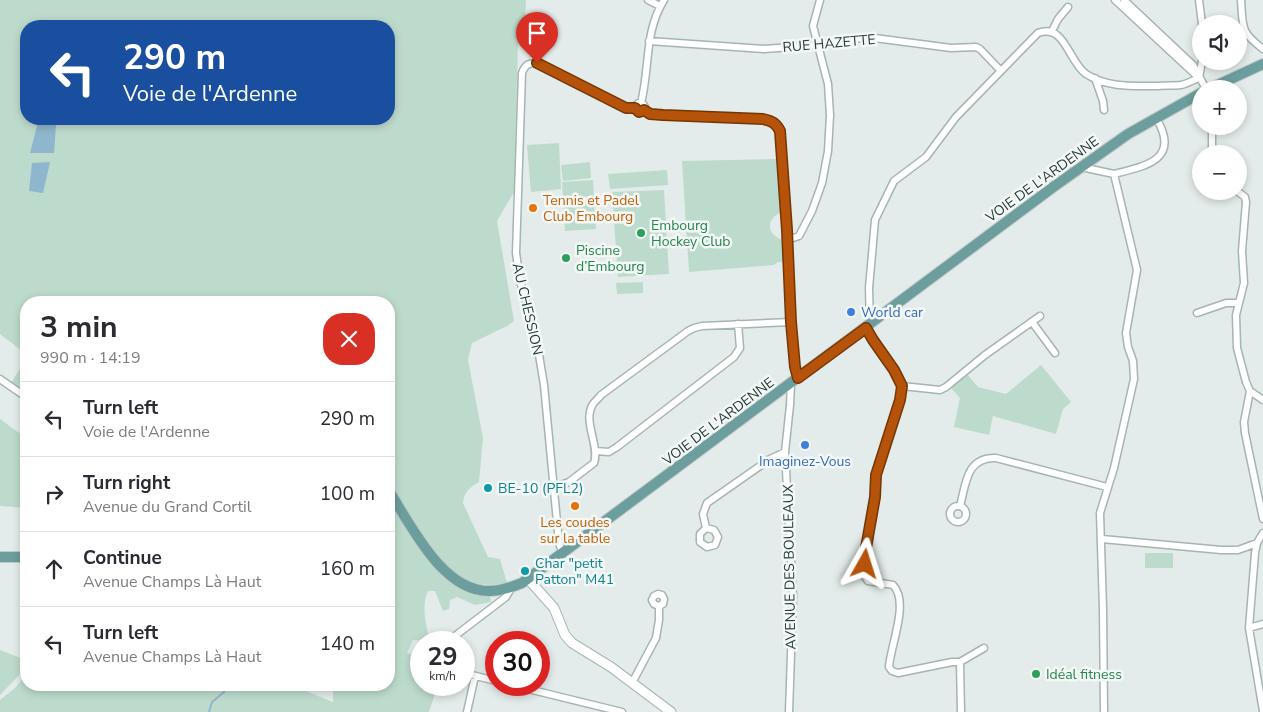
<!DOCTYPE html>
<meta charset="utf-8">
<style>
body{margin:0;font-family:"Nunito Sans",sans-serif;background:#f2f2f3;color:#2b2b33;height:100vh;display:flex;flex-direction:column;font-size:19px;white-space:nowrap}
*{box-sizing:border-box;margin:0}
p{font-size:16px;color:#7c7c81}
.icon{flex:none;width:28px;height:28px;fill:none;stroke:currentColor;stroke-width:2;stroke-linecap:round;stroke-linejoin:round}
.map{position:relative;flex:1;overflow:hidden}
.details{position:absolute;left:20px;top:296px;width:375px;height:395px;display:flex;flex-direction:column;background:#fff;border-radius:20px;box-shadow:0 2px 8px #0003}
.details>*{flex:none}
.guide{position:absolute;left:20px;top:20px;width:375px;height:105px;border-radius:20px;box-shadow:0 2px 8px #0003;background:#1a4fa0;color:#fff;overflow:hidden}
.controls{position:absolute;left:1192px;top:15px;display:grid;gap:10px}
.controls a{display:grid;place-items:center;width:55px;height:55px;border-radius:50%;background:#fff;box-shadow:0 2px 8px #0003;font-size:25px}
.speed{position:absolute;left:410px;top:631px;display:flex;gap:10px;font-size:25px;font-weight:700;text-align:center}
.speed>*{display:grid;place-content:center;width:65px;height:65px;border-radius:50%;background:#fff;box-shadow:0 2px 8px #0003;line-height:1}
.speed small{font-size:12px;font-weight:400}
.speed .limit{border:8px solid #d22;background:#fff;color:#111}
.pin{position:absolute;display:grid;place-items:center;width:42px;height:42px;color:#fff;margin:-51px -21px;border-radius:50% 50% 50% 0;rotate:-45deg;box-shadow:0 0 5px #0007}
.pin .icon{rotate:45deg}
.me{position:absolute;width:55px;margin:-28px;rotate:6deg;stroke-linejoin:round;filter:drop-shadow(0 0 4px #0008)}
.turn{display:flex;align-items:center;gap:18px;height:105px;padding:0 20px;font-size:22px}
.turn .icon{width:65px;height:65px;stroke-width:2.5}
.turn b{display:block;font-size:35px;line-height:42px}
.round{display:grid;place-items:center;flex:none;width:52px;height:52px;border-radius:20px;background:#f2f2f3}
.overview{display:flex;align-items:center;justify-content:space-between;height:85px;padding:0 20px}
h1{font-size:30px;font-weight:700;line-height:38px}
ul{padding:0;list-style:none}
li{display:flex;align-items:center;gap:15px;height:75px;padding:0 20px;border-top:1px solid #e1e1e2}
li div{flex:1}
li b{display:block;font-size:19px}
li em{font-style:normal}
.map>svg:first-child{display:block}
</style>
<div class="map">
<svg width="1263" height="712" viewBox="0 0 1263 712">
<rect width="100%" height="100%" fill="#e3ecea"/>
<path fill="#bddbcc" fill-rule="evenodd" d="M0,0H526L524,36L518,43L514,192L497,221L514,321L507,326L472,343L468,360L483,438L479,482C470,487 464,492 463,503L488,557L500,559L507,583L490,585L475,583L473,594L490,596L491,602L475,605L457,597L450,600L449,609L443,611L435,591H428C421,606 426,626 430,641L413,640L407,653L421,657V685H438L429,712H0V700L15,688L26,675V685H302L308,692L333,702V691L320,685H389V302H26V354L0,334ZM26,26H389V119H26Z
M559,143L561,189L531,192L527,145Z
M776,159L781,212C766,219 766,235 783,240L784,262H778L774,265L689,272L682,161Z
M590,162L591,178L563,181L561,165Z
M667,170L668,185L610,189L608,174Z
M593,180L594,196L563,198L562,182Z
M664,190L669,274L618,277L612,192Z
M594,200L596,229L565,231L563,202Z
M643,282V293L617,294L616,283Z
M26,359V393L11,383Z
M1041,365L1071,402L1063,409L1056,434L993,416L989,435L954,427L960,398L950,387L967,374L978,387L1006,394Z
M0,419L26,438V508L0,506Z
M1145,553H1173V568H1145Z
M0,650L26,660V668L0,695Z"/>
<path fill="#8fb6cc" d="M38,122L56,125L54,153H30Z
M50,162L43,193L29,191L32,163Z"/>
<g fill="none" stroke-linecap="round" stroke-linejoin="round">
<path stroke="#8fb6cc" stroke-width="2" d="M209,712L212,702L224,692V685"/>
<defs>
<path id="street" d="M648,0L660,6
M1115,0L1198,77
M1124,0L1193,65L1206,89
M1199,0L1202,24
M1241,0C1243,27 1240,32 1263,49
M1052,31L1058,19L1068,7
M649,41L764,49L819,45L867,37L951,48L976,47L980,49L1000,70
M1095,78L1103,101L1104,110
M1199,78L1202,61
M635 108a5 5 0 1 1 10 0a5 5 0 1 1-10 0Z
M641,103C650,68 644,32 664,0
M644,110L650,114L663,115L763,119L776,125L780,131L787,230L791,322L795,367L798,378
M1212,154V126
M1081,167L1114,174L1137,270L1126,333L1128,347L1133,361L1134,379L1114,468L1100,513L1103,609L1104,712
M1114,174C1147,166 1181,159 1156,118
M1237,191L1245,197L1246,202L1242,251L1244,283L1236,315L1237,348L1246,382L1250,391L1244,422L1245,433L1263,519
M787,240L799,236L812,211L822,183L828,151L830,115L828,84L813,26L820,0
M1197,313L1226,303H1238
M1032,322L1055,353
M870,325L869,288L875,220L894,181L926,157L956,117L1038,33C1065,23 1068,61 1086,74C1108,88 1133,86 1158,86C1165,85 1174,86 1181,85C1187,84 1193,80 1199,78
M866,328L879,350L894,370L902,386L900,400L876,475L875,497L866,549L865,565V577L868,581L893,585C910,602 890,647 889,667L892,671L898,673L952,662H960
M0,379L26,397
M902,386L940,390L946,387L985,355L1040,316
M1250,391L1263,400
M595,451L609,452L617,447L734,357L740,348L738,324
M553,488L569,482L594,463C600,445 582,421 593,404C595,401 599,398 601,395L688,331L694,328L702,326L791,322
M960,506C966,484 966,457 996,458L1107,487
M950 514a8 8 0 1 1 16 0a8 8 0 1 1-16 0Z
M706,528L703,514L707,503L770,459L785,452
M706,528L714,530L718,537L715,545L707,547L700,542V534Z
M1263,533L1257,543L1255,553L1249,628L1263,711
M1102,539L1221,550H1238L1257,543
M563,554L559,543L544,385L536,337L520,281L516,253L522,73C525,65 528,63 537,63L626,108H635
M1249,628L1263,624
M447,642L506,597L512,587
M464,673L496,681
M632,683L656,638L659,620V606L663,604L664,599L662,595L658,594L654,596L652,600L654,604L659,606
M512,685L622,712
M467,712L475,676
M789,712L793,596L785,452L790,405L791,384
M961,712L960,662L984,648"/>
<path id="secondary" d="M528,579L554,608L565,635L572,643L611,667L671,712"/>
<path id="primary" d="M1209,89L1263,64
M389,491C411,525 442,591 489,591C500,591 512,587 522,583L1056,185L1128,134L1201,93
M0,557H26"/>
</defs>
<use href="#street" stroke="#a6b4b2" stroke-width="9"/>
<use href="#secondary" stroke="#a2b7b4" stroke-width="11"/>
<use href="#primary" stroke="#c2c8c8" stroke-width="12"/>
<use href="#street" stroke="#fff" stroke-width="6"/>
<use href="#secondary" stroke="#fff" stroke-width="9"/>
<use href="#primary" stroke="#6b9e9c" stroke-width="10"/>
</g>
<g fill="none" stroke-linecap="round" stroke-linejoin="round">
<defs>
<path id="route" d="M537,63L626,108H635L639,112L644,110L650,114L663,115L763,119C772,121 776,123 780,131L787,230L791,322L795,367L798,378L866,328L873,340L894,370L902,386L900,400L876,475L875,497L866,548L865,564"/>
</defs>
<use href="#route" stroke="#753606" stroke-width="12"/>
<use href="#route" stroke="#b45309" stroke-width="9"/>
</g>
<g fill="#e8710a" stroke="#f3f8f7" stroke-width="2">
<circle cx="533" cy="208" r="5"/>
<circle cx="575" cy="506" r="5"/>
</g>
<g fill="#2e9e5b" stroke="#f3f8f7" stroke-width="2">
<circle cx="641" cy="233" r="5"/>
<circle cx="566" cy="258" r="5"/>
<circle cx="1036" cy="674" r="5"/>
</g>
<g fill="#3f7fe0" stroke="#f3f8f7" stroke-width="2">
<circle cx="851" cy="312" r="5"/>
<circle cx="805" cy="445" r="5"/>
</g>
<g fill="#0f9aa8" stroke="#f3f8f7" stroke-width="2">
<circle cx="488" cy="488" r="5"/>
<circle cx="525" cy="571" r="5"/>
</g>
<g text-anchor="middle" stroke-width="5" stroke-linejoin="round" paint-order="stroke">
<g font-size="14" fill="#243c3a" stroke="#f3f8f7">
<text transform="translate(829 43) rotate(-5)" y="5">RUE HAZETTE</text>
<text transform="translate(1042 179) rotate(-36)" y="5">VOIE DE L'ARDENNE</text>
<text transform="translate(528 309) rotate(77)" y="5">AU CHESSION</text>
<text transform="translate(718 421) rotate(-37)" y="5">VOIE DE L'ARDENNE</text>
<text transform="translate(789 567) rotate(-91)" y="5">AVENUE DES BOULEAUX</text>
</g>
<g font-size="14" fill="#c56008" stroke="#f3f8f7" text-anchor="start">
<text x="543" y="205">Tennis et Padel<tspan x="543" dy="16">Club Embourg</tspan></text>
<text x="575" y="527" text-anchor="middle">Les coudes<tspan x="575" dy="16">sur la table</tspan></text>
</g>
<g font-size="14" fill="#27864d" stroke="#f3f8f7" text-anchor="start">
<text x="651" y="230">Embourg<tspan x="651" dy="16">Hockey Club</tspan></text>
<text x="576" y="255">Piscine<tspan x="576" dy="16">d’Embourg</tspan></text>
<text x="1046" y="679">Idéal fitness</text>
</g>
<g font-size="14" fill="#366cbe" stroke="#f3f8f7" text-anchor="start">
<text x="861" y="317">World car</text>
<text x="805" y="466" text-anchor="middle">Imaginez-Vous</text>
</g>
<g font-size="14" fill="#0d838f" stroke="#f3f8f7" text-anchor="start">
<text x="498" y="493">BE-10 (PFL2)</text>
<text x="535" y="568">Char "petit<tspan x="535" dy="16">Patton" M41</tspan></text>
</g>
</g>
</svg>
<div class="controls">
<a><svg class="icon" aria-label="sound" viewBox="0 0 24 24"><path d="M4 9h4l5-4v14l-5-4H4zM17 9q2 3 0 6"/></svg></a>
<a>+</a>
<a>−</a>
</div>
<div class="speed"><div>29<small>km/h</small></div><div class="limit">30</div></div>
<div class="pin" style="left:537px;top:63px;background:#d93025"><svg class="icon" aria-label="arrive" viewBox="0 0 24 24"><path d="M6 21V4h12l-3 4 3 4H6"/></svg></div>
<svg class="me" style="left:865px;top:564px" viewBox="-20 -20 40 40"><path d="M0-17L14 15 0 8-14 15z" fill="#b45309" stroke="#fff" stroke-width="4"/></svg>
<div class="guide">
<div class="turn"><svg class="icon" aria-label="left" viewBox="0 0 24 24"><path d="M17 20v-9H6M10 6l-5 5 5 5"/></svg><div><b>290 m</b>Voie de l'Ardenne</div></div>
</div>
<section class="details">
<div class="overview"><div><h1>3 min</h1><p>990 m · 14:19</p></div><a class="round" style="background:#d93025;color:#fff"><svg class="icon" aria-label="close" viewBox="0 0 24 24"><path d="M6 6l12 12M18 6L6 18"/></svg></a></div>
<ul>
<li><svg class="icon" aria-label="left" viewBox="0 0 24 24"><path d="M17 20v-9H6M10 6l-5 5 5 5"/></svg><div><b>Turn left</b><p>Voie de l'Ardenne</p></div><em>290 m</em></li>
<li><svg class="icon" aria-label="right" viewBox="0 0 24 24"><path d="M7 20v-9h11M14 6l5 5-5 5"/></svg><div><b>Turn right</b><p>Avenue du Grand Cortil</p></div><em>100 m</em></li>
<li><svg class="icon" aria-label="ahead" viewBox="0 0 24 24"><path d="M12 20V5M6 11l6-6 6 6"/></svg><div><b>Continue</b><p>Avenue Champs Là Haut</p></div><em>160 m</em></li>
<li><svg class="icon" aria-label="left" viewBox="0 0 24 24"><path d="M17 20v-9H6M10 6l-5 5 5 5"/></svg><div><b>Turn left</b><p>Avenue Champs Là Haut</p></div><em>140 m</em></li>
</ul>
</section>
</div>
